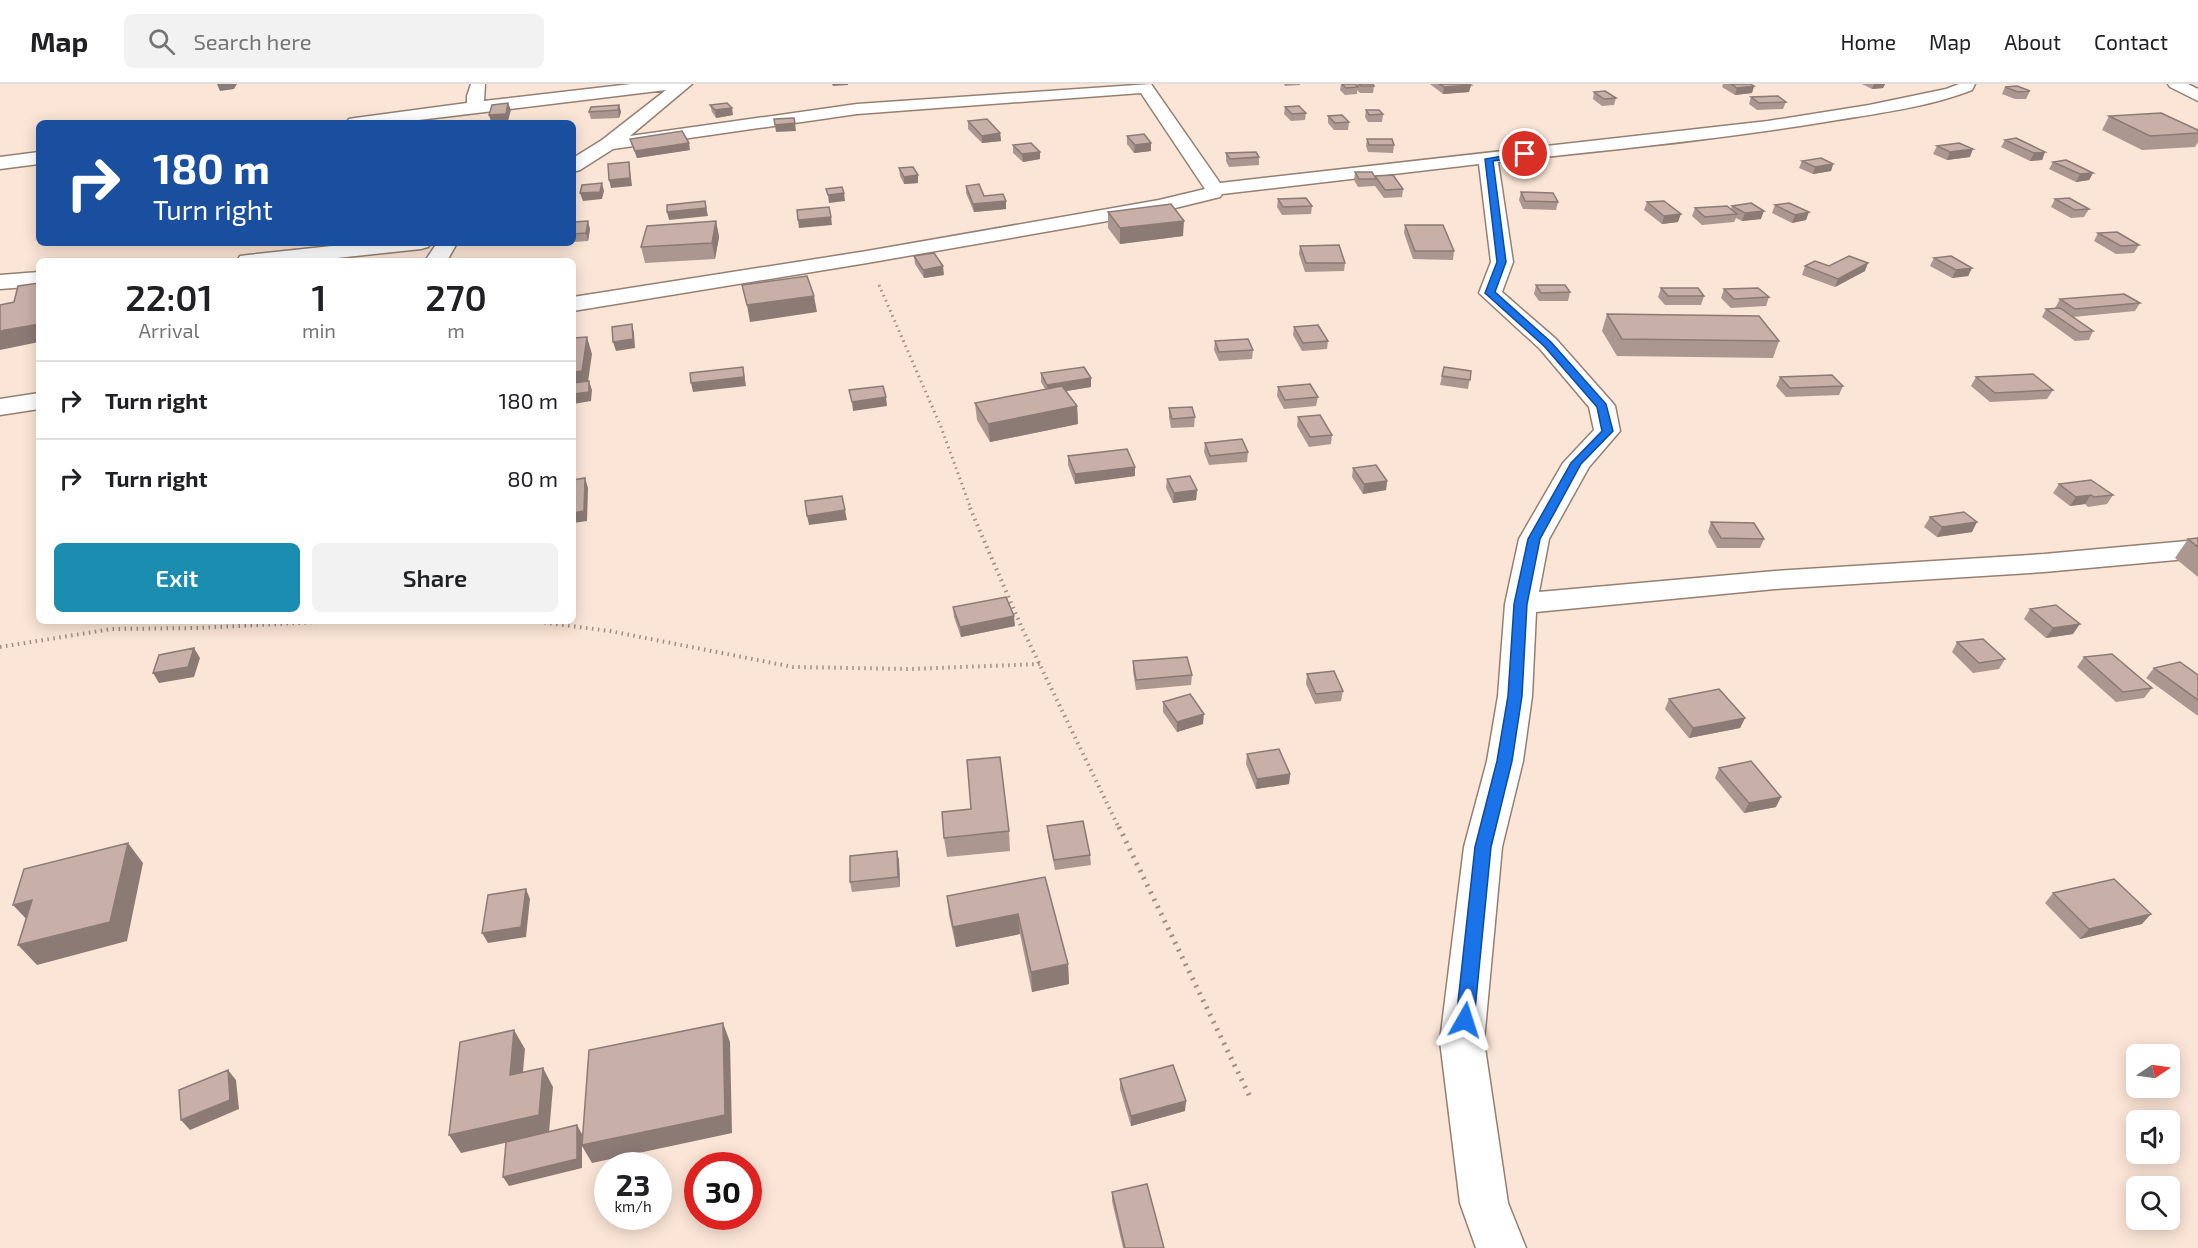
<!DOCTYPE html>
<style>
body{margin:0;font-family:"Exo 2",sans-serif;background:#f2f2f2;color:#202124;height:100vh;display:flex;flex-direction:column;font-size:22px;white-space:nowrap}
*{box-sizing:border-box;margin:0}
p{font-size:20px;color:#757577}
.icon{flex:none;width:33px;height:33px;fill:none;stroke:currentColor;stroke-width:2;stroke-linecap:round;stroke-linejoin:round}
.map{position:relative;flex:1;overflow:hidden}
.details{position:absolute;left:36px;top:174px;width:540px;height:366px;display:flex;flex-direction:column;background:#fff;border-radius:9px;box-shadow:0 3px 15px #0003}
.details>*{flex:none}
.banner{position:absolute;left:36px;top:36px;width:540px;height:126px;border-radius:9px;box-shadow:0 3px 15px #0003;background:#1a4fa0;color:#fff;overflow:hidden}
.needle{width:39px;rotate:77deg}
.tools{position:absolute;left:2126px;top:960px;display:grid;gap:12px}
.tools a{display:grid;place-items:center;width:54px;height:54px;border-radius:9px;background:#fff;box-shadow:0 3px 15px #0003;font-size:30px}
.speed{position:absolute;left:594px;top:1068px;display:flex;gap:12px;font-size:30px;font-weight:700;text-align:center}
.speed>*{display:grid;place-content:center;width:78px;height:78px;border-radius:50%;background:#fff;box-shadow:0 3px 15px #0003;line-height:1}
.speed small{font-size:15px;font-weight:400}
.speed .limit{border:9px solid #d22;background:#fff;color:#111}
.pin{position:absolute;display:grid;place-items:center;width:51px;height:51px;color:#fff;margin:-26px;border:3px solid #fff;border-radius:50%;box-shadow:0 2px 6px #0007}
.me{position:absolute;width:66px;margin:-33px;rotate:6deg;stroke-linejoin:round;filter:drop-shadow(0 0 4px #0008)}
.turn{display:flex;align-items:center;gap:21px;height:126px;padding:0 18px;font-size:27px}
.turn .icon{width:78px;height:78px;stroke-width:2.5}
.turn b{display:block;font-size:42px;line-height:51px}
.eta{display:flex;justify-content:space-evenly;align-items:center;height:102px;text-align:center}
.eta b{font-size:36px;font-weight:600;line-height:42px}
.action{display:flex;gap:12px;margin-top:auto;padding:12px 18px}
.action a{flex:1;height:69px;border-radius:9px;background:#1a8db1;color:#fff;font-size:24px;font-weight:600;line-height:69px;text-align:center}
.action a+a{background:#f2f2f2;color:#202124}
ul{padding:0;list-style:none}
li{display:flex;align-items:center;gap:18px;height:78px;padding:0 18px;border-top:2px solid #e0e0e0}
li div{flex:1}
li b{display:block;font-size:22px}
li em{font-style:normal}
header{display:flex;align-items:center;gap:36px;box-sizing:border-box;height:84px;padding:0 30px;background:#fff;border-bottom:2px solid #e0e0e0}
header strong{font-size:28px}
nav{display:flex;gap:33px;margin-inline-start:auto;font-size:21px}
.search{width:420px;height:54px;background:#f2f2f2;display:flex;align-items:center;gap:15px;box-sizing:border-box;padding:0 21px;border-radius:9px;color:#757577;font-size:22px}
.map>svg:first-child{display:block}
</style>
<header>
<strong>Map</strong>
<div class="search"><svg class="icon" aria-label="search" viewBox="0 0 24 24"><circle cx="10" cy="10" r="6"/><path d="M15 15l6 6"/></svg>Search here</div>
<nav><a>Home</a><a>Map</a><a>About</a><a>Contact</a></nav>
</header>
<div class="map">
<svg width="2198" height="1164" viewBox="0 0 2198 1164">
<rect width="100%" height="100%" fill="#fbe5d6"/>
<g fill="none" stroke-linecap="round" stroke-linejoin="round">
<defs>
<path id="street" d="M471,0H485L484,17L631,0H692L630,52L857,20L1151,0L1220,99L1768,37L1869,21L1946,5L1959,0H1975L1972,6C1926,24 1873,30 1825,38C1716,56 1607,66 1498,78L1513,178L1502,208L1556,255L1611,317L1615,322L1620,347L1589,383L1549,455L1539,508L1775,487L2044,470L2198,456V474L2044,488L1775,505L1536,528L1532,612L1523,677L1502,763L1484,957L1508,1119L1526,1164H1476L1460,1119L1440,957L1464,763L1487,677L1498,612L1505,520L1519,455L1563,379L1594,346L1589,323L1540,265L1479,209L1491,178L1479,80L1222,110L1220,113L1159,128L867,179L573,227V213L867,167L1159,116L1205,105L1141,9L857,30L613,65L580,86L573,88V74L602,56L666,6L394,39H346L349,35L355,34L467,19V12Z
M2168,0H2188L2198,5V17L2170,3Z
M39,68V80L0,85V73Z
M360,159H431L428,163L421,165L309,177H237L240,172L248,171Z
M437,159H457L447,177H425Z
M39,188V202L0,205V191Z
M39,309V325L0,331V315Z"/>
</defs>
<use href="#street" stroke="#948073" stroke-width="3"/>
<path stroke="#9f8f84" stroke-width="3" stroke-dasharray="1.5 4" stroke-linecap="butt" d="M879,201L941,343L971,425"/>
<path stroke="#9f8f84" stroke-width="4" stroke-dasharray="1.5 4.5" stroke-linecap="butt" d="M970,424L1021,542L1119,744
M0,563L112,545L198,544L319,538L532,537L610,547L793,583L909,585L1041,580"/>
<path stroke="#9f8f84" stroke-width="5" stroke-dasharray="2 6" stroke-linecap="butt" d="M1119,743L1250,1013"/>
<use href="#street" fill="#fff" fill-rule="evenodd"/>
</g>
<path fill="#ac9690" d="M1284,0H1300V1L1285,2Z
M1341,0H1355L1357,2V0H1373L1374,2L1373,9H1360L1357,6V10L1345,11L1340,6Z
M1430,0H1469L1471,1L1469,8L1443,10Z
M1723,0H1750L1754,2L1752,9L1735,11L1722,3Z
M1862,0H1885L1883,4L1872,5Z
M2005,3L2030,7L2026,15H2015L2002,10Z
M1594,8L1616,14L1614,21L1602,22L1593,15Z
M1751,13L1786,18L1783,25L1757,26L1749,20Z
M619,21L621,28L619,34L591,35L589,28Z
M710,21L733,31L716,34L712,28Z
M1285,23L1306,29L1305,36L1291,37L1284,30Z
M1366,26L1383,30L1382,38H1368L1365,33Z
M1328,32L1349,38L1348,46H1334L1328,39Z
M2109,32L2198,46V58L2195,63L2142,66L2102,46Z
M968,37L1000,49L1001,57L982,59L968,45Z
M1127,52L1151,59V67L1134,69L1127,60Z
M630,55L690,66L637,74L632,62Z
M1367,55L1394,61L1393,69L1368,68L1366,62Z
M2005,56L2045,68L2042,76L2030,77L2001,63Z
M1013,61L1040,75L1023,78L1013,69Z
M1937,62L1970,73L1947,76L1933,70Z
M1226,69L1259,73V81L1229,83L1226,77Z
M1802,77L1833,80L1831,87L1813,90L1799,84Z
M2053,78L2093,89L2089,96L2076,98L2049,85Z
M899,84L918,91V99L904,100L900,92Z
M1355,88L1375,92L1403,105L1402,113L1384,114L1375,102L1358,103L1354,96Z
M966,102L984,112L1006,117V125L974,128L966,109Z
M1521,108L1558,118L1556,126L1523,125L1519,116Z
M1278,115L1312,122L1311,130L1282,131L1277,123Z
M2055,115L2089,125L2084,133L2071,134L2051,123Z
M1647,118L1678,138L1662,140L1644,126Z
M1775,121L1806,136L1792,139L1772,129Z
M1732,122L1761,135L1742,137L1736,134L1734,138L1702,141L1692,132L1695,124L1731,126Z
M1108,128L1183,152L1120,160L1108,144Z
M716,137L719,153L715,175L645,179L641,163Z
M573,138L590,145L588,157L573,158Z
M1405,141L1454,167L1453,176L1413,175L1404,149Z
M2098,149L2139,161L2134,169L2116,170L2094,157Z
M1300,162L1345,179L1344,187L1305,188L1299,170Z
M914,172L944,191L924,194L915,180Z
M1934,174L1972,184L1968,192L1952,194L1930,182Z
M1805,182H1829L1865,187L1835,203L1802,191Z
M1536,201L1570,208L1568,217H1539L1534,210Z
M1661,204L1704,212L1701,221H1665L1658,213Z
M1724,205L1769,213L1766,222L1731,224L1721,214Z
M2060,215L2140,219L2135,227L2073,233L2093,247L2089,256L2075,257L2042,233L2046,225L2056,224H2055Z
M1607,230L1779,257L1773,274L1617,272L1602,247Z
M1294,243L1328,257L1327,265L1302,267L1293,251Z
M1215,257L1253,266L1252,275L1219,277L1214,266Z
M1444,283L1471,287L1468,305L1440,301Z
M1041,289L1091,294V303L1066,307L1077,322L1078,340L990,358L977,336L975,319L1045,305L1041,298Z
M1780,293L1843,302L1839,311L1786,313L1776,302Z
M1976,293L2053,306L2047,315L1990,318L1971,302Z
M1278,303L1318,313L1316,322L1284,325L1277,312Z
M1169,324L1195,333L1194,343L1171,344L1169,333Z
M1298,333L1332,351L1331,360L1309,363L1297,342Z
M1205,359L1248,368L1247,378L1209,381L1204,368Z
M1068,372L1135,392L1075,400L1068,381Z
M1353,384L1387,397L1386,406L1363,410L1352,393Z
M1167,395L1197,406L1196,416L1173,419L1166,404Z
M2059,400L2113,411L2107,420L2088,423L2085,420L2070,422L2053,409Z
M1930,433L1972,448L1937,453L1924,443Z
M1711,438L1764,455L1760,464H1717L1708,448Z
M2198,454V493L2175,474L2188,455Z
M953,523L1015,542L961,553L954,533Z
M2030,525L2073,550L2046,554L2024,535Z
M1957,558L2005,575L1999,585L1973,589L1952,568Z
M2084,573L2152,604L2144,614L2116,618L2077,583Z
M1133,577L1192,591L1191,601L1136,606L1133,587Z
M2154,584L2198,591V632L2146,594Z
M1307,590L1343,607L1341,617L1315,620L1306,600Z
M1669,615L1745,634L1740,644L1689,654L1665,625Z
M1163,618L1203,640L1177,648L1163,628Z
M1247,670L1290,690L1289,700L1256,705L1246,680Z
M1719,684L1776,723L1744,729L1715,694Z
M1047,742L1090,771L1091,781L1055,786L1048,752Z
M1009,747L1010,767L947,773L944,754Z
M897,767L899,777L900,803L852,808L850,798Z
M1045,793L1068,880L1069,900L1032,908L1020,850L956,863L949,831L947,812Z
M2053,809L2142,840L2080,855L2045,819Z
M1120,995L1185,1027L1131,1042L1120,1005Z
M1112,1108L1164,1164H1123L1112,1117Z"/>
<path fill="#8c7a75" d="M217,0H237L234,5L220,7Z
M832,0H848V1L833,2Z
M1874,0H1885L1883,4L1872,5Z
M1471,1L1469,8L1443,10L1444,3Z
M1754,2L1752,9L1735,11L1737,4Z
M508,19L511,26L508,37L491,38L489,31Z
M619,21L621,28L619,34L618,26Z
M732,24L733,31L716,34L715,26Z
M795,39L796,47L776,48L775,41Z
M1000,49L1001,57L982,59V52Z
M689,59L690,66L637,74L635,67Z
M1151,59V67L1134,69L1135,61Z
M1973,65L1970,73L1947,76L1950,68Z
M1040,68V75L1023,78L1022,70Z
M2045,68L2042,76L2030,77L2034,69Z
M629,78L632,102L611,104L609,96Z
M1833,80L1831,87L1813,90L1815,83Z
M2093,89L2089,96L2076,98L2080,90Z
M918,91V99L904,100V93Z
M602,99L604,107L602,115L583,117L580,109Z
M844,109L845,117L829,119L828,111Z
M705,117L708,132L669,136L667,128Z
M1006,117V125L974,128L973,120Z
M1764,127L1761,135L1742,137L1745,129Z
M1809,128L1806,136L1792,139L1795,131Z
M1681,130L1678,138L1662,140L1664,132Z
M831,133L832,141L799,144L798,136Z
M588,137L590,145L588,157L586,149Z
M716,137L719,153L715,175L712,159Z
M1184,137L1183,152L1120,160V144Z
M1868,179L1865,187L1835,203L1838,195Z
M943,182L944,191L924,194L923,186Z
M1972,184L1968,192L1952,194L1956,186Z
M814,212L817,228L750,238L747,221Z
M39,240V258L0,266V247Z
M632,240L634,249L635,264L616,267L613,258Z
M587,253L592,270L587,305L573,306V288Z
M743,283L746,302L693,308L691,299Z
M1091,294V303L1048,310L1047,301Z
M589,297L592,306L591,317L573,320V310Z
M886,313L887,322L853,327L852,318Z
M1077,322L1078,340L990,358L988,340Z
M1135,383V392L1075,400V390Z
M585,394L588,404L587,437L573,439V429Z
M1387,397L1386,406L1363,410L1364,400Z
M1197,406L1196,416L1173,419L1174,409Z
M2091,411L2085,420L2070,422L2076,413Z
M845,426L847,436L809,441L807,432Z
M1977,438L1972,448L1937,453L1942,443Z
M1014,532L1015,542L961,553L960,543Z
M2080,540L2073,550L2046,554L2053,544Z
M194,564L200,574L194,593L159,599L153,589Z
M1204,630L1203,640L1177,648V638Z
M1745,634L1740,644L1689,654L1693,644Z
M1290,690L1289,700L1256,705L1257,695Z
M1781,713L1776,723L1744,729L1749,719Z
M128,759L143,779L127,857L37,881L18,861Z
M897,767L899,777L900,803L898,793Z
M526,805L530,815L526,853L488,859L482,849Z
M32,816L31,840L13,821Z
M1018,830L1020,850L956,863L953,843Z
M2151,830L2142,840L2080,855L2089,845Z
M1068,880L1069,900L1032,908L1031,888Z
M723,939L730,958L732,1049L592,1079L582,1062V1084L509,1102L503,1093L577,1041L582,1050Z
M514,946L525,965L521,1010L510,991Z
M543,984L553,1003L549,1049L461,1069L449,1051Z
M228,986L236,996L239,1025L190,1046L181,1036Z
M1186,1017L1185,1027L1131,1042V1032Z"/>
<path fill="#c8afa7" stroke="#8c7a75" stroke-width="1.5" d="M1342,0H1355L1358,3L1346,4Z
M1359,0H1373L1374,2H1361Z
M1439,0H1469L1471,1L1444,3Z
M1731,0H1750L1754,2L1737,4Z
M2017,2L2030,7L2018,8L2005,3Z
M1605,7L1616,14L1604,15L1594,8Z
M1778,12L1786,18L1759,19L1751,13Z
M508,19L506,30L489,31L492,21Z
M727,19L732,24L715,26L710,21Z
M619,21L618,26L589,28L591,23Z
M1299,22L1306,29L1292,30L1285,23Z
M1366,26H1379L1383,30L1369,31Z
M2161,29L2198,46V49L2150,52L2109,32Z
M1342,31L1349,38L1335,39L1328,32Z
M794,34L795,39L775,41L774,35Z
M987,35L1000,49L982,52L968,37Z
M682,47L689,59L635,67L630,55Z
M1144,50L1151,59L1135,61L1127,52Z
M2016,54L2045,68L2034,69L2005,56Z
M1367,55H1392L1394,61H1369Z
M1031,59L1040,68L1022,70L1013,61Z
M1959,59L1973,65L1950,68L1937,62Z
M1256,68L1259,73L1230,75L1226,69Z
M1821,74L1833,80L1815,83L1802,77Z
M2066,76L2093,89L2080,90L2053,78Z
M629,78L630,94L609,96L608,80Z
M913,83L918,91L904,93L899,84Z
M1355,88H1372L1376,95H1359Z
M1393,91L1403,105L1385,106L1375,92Z
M602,99L600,108L580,109L582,101Z
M979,100L984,112L1003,110L1006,117L973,120L966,102Z
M842,103L844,109L828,111L826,105Z
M1521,108L1553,109L1558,118L1525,117Z
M1306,114L1312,122L1283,123L1278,115Z
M2069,114L2089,125L2075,126L2055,115Z
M705,117L706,124L667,128V121Z
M1664,117L1681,130L1664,132L1647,118Z
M1751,119L1764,127L1745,129L1732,122Z
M1789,119L1809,128L1795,131L1775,121Z
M1171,120L1184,137L1120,144L1108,128Z
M1727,122L1737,130L1705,133L1695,124Z
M829,123L831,133L798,136L797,126Z
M588,137L586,149L573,150V138Z
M716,137L712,159L641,163L647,142Z
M1405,141H1443L1454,167H1415Z
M2117,148L2139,161L2121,162L2098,149Z
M1339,161L1345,179H1306L1300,162Z
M934,169L943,182L923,186L914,172Z
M1849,172L1868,179L1838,195L1805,182L1815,177L1829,182Z
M1951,172L1972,184L1956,186L1934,174Z
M807,192L814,212L747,221L742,201Z
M39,199V240L0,247V221L14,218L18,202Z
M1536,201H1565L1570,208L1541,209Z
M1661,204H1698L1704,212H1668Z
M1758,204L1769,213L1734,215L1724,205Z
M2124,210L2140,219L2075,225L2060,215Z
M2060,224L2093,247L2080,248L2046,225Z
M1607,230L1759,232L1779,257L1622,255Z
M632,240L633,255L613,258L612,243Z
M1318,241L1328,257L1303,259L1294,243Z
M587,253L582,287L573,288V254Z
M1248,255L1253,266L1219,268L1215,257Z
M743,283L744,293L691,299L690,289Z
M1084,283L1091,294L1047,301L1041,289Z
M1444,283L1471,287L1470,296L1442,292Z
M2033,290L2053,306L1995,309L1976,293Z
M1832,291L1843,302L1790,304L1780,293Z
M589,297V308L573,310V299Z
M1310,300L1318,313L1285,316L1278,303Z
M883,302L886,313L852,318L849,306Z
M1062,302L1077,322L988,340L975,319Z
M1192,323L1195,333L1172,335L1169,324Z
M1320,331L1332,351L1310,353L1298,333Z
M1242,355L1248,368L1210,372L1205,359Z
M1127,365L1135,383L1075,390L1068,372Z
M1376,381L1387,397L1364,400L1353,384Z
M1190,392L1197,406L1174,409L1167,395Z
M585,394L584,427L573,429V396Z
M2091,396L2113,411L2094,413L2091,411L2076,413L2059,400Z
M842,412L845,426L807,432L805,417Z
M1964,428L1977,438L1942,443L1930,433Z
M1711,438L1754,439L1764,455L1721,454Z
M2198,454V463L2188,455Z
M1006,513L1014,532L960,543L953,523Z
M2056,521L2080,540L2053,544L2030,525Z
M1983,555L2005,575L1979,579L1957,558Z
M194,564L188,583L153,589L159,571Z
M2112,570L2152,604L2123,608L2084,573Z
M1187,573L1192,591L1136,596L1133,577Z
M2180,578L2198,591V616L2154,584Z
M1334,587L1343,607L1316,610L1307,590Z
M1719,605L1745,634L1693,644L1669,615Z
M1190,610L1204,630L1177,638L1163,618Z
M1279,665L1290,690L1257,695L1247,670Z
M1000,673L1009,747L944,754L942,728L971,725L967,676Z
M1751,677L1781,713L1749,719L1719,684Z
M1083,737L1090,771L1054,776L1047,742Z
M128,759L110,838L18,861L32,816L13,821L24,785Z
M897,767L898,793L850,798V772Z
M1045,793L1068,880L1031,888L1018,830L953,843L947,812Z
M2114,795L2151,830L2089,845L2053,809Z
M526,805L521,843L482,849L488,811Z
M723,939L725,1031L582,1061L589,966Z
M514,946L510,991L543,984L539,1031L449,1051L460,958Z
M1173,981L1186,1017L1131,1032L1120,995Z
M228,986L230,1016L181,1036L179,1006Z
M577,1041V1075L503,1093L506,1058Z
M1147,1100L1164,1164H1125L1112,1108Z"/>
<path fill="#1a73e8" stroke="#114b97" stroke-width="1.5" d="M1525,68H1528V72L1493,77L1506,178L1495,208L1551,258L1606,320L1613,347L1581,380L1540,455L1527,520L1522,612L1512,677L1491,763L1474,936L1471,941L1465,943L1458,941L1456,936L1475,763L1497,677L1508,612L1514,520L1528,455L1571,379L1602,347L1597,323L1544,262L1485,209L1497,178L1485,75Z"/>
</svg>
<div class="tools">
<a><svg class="needle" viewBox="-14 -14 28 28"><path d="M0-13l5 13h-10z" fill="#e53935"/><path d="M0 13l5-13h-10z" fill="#757577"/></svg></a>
<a><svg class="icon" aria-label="sound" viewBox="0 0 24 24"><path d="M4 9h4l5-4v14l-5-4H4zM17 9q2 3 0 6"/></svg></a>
<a><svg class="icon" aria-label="search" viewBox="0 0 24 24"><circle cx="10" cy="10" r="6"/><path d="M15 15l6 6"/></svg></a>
</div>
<div class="speed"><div>23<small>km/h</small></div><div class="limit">30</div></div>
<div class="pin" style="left:1525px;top:70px;background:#d93025"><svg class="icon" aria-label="arrive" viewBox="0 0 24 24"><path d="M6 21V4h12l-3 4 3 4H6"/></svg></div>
<svg class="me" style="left:1465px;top:936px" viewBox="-20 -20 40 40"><path d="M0-17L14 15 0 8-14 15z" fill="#1a73e8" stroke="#fff" stroke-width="4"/></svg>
<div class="banner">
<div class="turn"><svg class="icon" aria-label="right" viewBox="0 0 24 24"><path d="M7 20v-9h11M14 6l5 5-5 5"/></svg><div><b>180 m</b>Turn right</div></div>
</div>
<section class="details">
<div class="eta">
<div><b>22:01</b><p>Arrival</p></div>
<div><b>1</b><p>min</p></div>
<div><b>270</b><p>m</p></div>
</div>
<ul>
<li><svg class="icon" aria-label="right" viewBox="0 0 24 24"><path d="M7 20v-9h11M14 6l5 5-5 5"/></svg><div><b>Turn right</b></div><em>180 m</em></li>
<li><svg class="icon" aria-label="right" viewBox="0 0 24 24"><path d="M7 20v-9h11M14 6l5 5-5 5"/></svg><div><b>Turn right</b></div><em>80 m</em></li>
</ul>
<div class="action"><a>Exit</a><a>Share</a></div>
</section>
</div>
